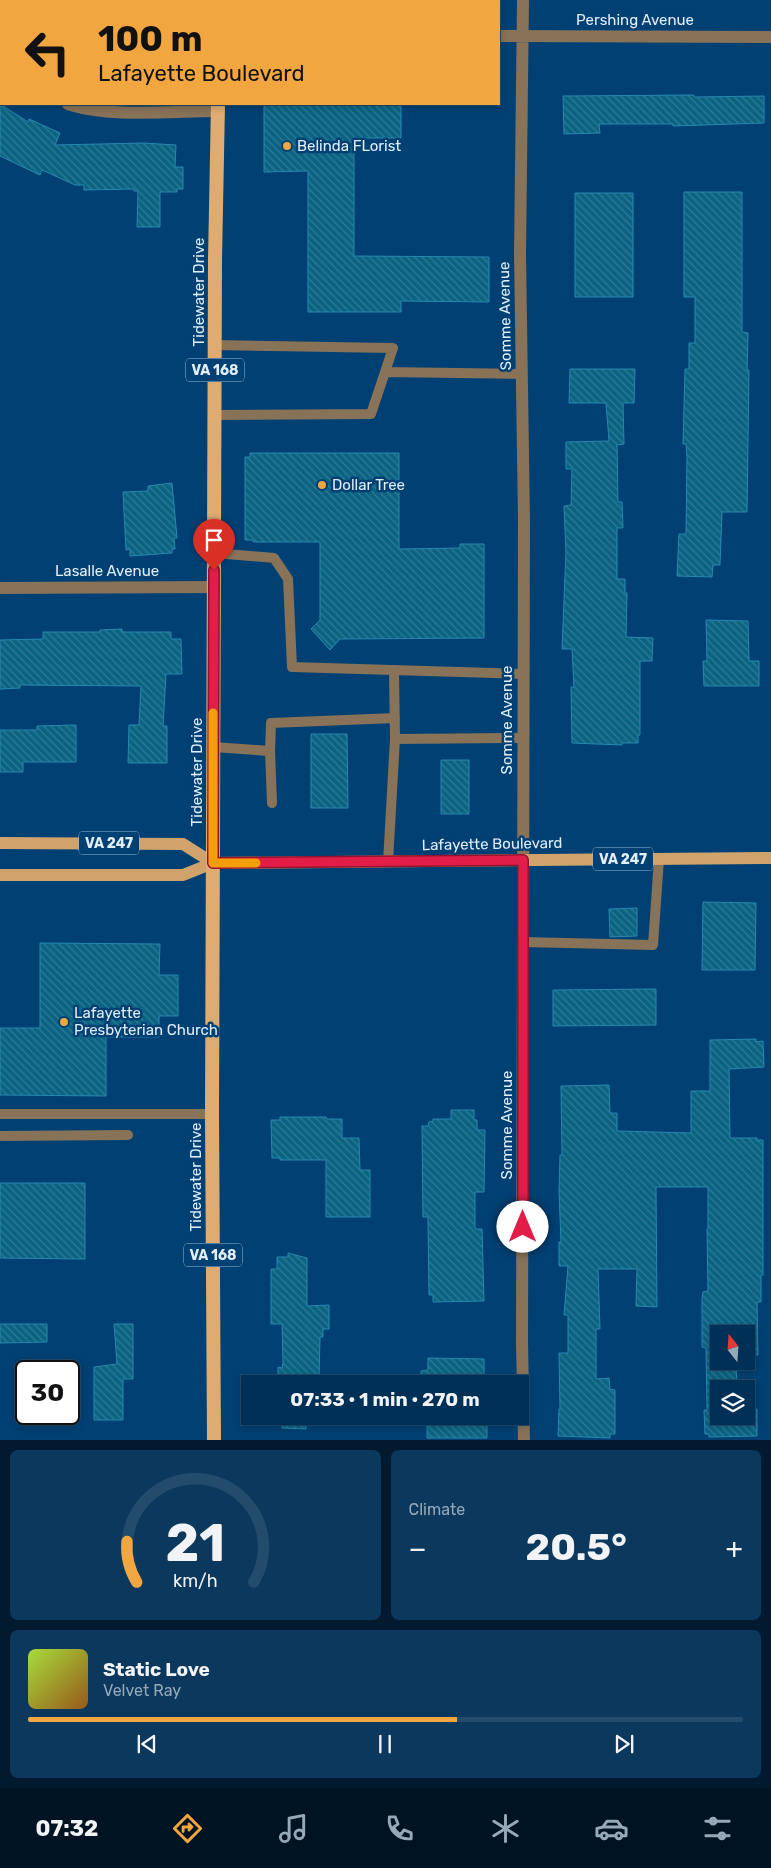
<!DOCTYPE html>
<meta charset="utf-8">
<style>
:root{--surface:#013056;--page:#0b385c;--text:#f1f3f6;--muted:#96a9b9;--line:#234b6c;--accent:#f1a63f}
body{margin:0;font-family:Rubik,sans-serif;background:var(--page);color:var(--text);height:100vh;display:flex;flex-direction:column;font-size:19px;white-space:nowrap}
*{box-sizing:border-box;margin:0}
p{font-size:16px;color:var(--muted)}
.icon{flex:none;width:28px;height:28px;fill:none;stroke:currentColor;stroke-width:2;stroke-linecap:round;stroke-linejoin:round}
.map{position:relative;height:1440px;overflow:hidden}
.side{display:flex;flex-direction:column;gap:10px;padding:10px;background:#011a2f;flex:1}
.side>*{flex:none}
.banner{position:absolute;left:0px;top:0px;width:500px;height:105px;box-shadow:0 2px 8px #0003,0 0 0 1px var(--line);background:#f1a63f;color:#111;overflow:hidden}
.needle{width:32px;rotate:343deg}
.fabs{position:absolute;left:710px;top:1325px;display:grid;gap:10px}
.fabs a{display:grid;place-items:center;width:45px;height:45px;border-radius:0px;background:var(--surface);box-shadow:0 2px 8px #0003,0 0 0 1px var(--line);font-size:25px}
.speed{position:absolute;left:15px;top:1360px;display:flex;gap:10px;font-size:25px;font-weight:700;text-align:center}
.speed>*{display:grid;place-content:center;width:65px;height:65px;border-radius:50%;background:var(--surface);box-shadow:0 2px 8px #0003,0 0 0 1px var(--line);line-height:1}
.speed .limit{border:2px solid #111;border-radius:8px;background:#fff;color:#111}
.pin{position:absolute;display:grid;place-items:center;width:42px;height:42px;color:#fff;margin:-51px -21px;border-radius:50% 50% 50% 0;rotate:-45deg;box-shadow:0 0 5px #0007}
.pin .icon{rotate:45deg}
.me{position:absolute;width:55px;margin:-28px;rotate:0deg;stroke-linejoin:round;filter:drop-shadow(0 0 4px #0008)}
.turn{display:flex;align-items:center;gap:18px;height:105px;padding:0 15px;font-size:22px}
.turn .icon{width:65px;height:65px;stroke-width:2.5}
.turn b{display:block;font-size:35px;line-height:42px}
.big{font-size:38px;font-weight:700;line-height:1.1}
.side .card{flex:1;display:flex;flex-direction:column;justify-content:center;gap:8px;min-width:0;padding:0 18px;border-radius:8px;background:var(--page)}
.side .dial{align-items:center;gap:0}
.dial svg{height:130px;overflow:visible;fill:none;stroke:var(--line);stroke-width:7;stroke-linecap:round;text-anchor:middle}
.dial text{fill:var(--text);stroke:none}
.song{display:flex;align-items:center;gap:15px}
.cover{width:60px;height:60px;border-radius:8px;background:linear-gradient(135deg,hsl(80 70% 55%),hsl(30 70% 35%))}
.played{height:5px;border-radius:2px;background:linear-gradient(90deg,var(--accent) 60%,var(--line) 60%)}
.keys{display:flex;justify-content:space-around;direction:ltr}
.heat{display:flex;justify-content:space-between;align-items:center;font-size:28px;direction:ltr}
.side .tiles{flex:1;display:grid;gap:10px;grid-template-columns:1fr 1fr}
.card:last-child{grid-column:span 2}
.trip{position:absolute;left:241px;top:1375px;width:288px;height:50px;border-radius:0px;background:var(--surface);box-shadow:0 2px 8px #0003,0 0 0 1px var(--line);font-weight:700;line-height:50px;text-align:center}
.dock{display:flex;height:80px;justify-content:space-around;align-items:center;background:#001322;color:var(--muted)}
.dock .icon{width:35px;height:35px}
.dock .active{color:var(--accent)}
.dock b{font-size:22px;color:var(--text)}
.map>svg:first-child{display:block}
.building{fill:url(#building-back-hatch);stroke:#2888b0}
.lines{fill:none;stroke-linecap:round;stroke-linejoin:round}
.service{stroke:#887258;stroke-width:10}
.minor{stroke:#887258;stroke-width:12}
.primary{stroke:#d0a26c;stroke-width:12}
.trunk{stroke:#deac70;stroke-width:14}
.route-casing{stroke:#92132f;stroke-width:12}
.route{stroke:#e11d48;stroke-width:9}
.slow{stroke:#f59e0b;stroke-width:9}
.poi-dot{fill:#f1a63f;stroke:#014073;stroke-width:2}
.labels{text-anchor:middle;stroke-width:5;stroke-linejoin:round;paint-order:stroke}
.shield{fill:#014073;stroke:#9eb9d1;stroke-width:1}
.shield-label{font-size:14px;font-weight:bold;fill:#e1edf9}
.street-label{font-size:15px;fill:#e1edf9;stroke:#014073}
.poi-label{font-size:15px;fill:#e1edf9;stroke:#014073;text-anchor:start}
</style>
<div class="map">
<svg width="771" height="1441" viewBox="0 0 771 1441">
<defs>
<pattern id="building-back-hatch" width="6" height="6" patternUnits="userSpaceOnUse" patternTransform="scale(1.25)"><rect width="6" height="6" fill="#0b6383"/><path d="M-1 5l2 2M0 0l6 6M5-1l2 2" fill="none" stroke="#2e7a95"/></pattern>
</defs>
<rect width="100%" height="100%" fill="#014073"/>
<!-- building -->
<path class="building" d="M694,95V97L764,96V123L673,126V124H599L600,133L564,134L563,96Z
M0,104L28,122L29,119L60,133L55,145L143,143L176,145L175,167H183V189H177V192H160V227H137L138,191H134V189L84,190V185H75L42,170L40,175L0,156Z
M264,104H401V138H354V256L489,257V302L401,301V312H308V171L264,172Z
M684,192H742V332L748,333L747,370H749L747,512H722L720,565H713L712,577L677,576L679,534H686L687,457L686,444H683L685,369H689V343H695V297H684Z
M575,193H633V297H575Z
M570,369H635L634,403H623L624,444L617,445L618,502H622L623,528H617V579H625V593H627L626,637L653,638L652,661H640V735H638V743H622V745L572,743L571,687H574L572,649H562L566,552L564,506L571,505L572,469H566V442L609,441L606,403H569Z
M250,453H399V549L460,548V544H484V638L340,639L330,650L311,629L320,620V542H253V540H245V457H250Z
M172,483L177,538H174L175,549H172V553L130,556V549L126,550L123,492L148,491V486Z
M706,620L748,621L749,661H759V686H704L703,661H707Z
M122,629V632H171V639H181L182,674H166L163,726H167V763H128L129,725H139L141,686L20,685V688L0,689V640L43,639V632H100V630Z
M76,725V762H23V772H0V730H37V726Z
M311,734H347L348,808H311Z
M441,760H469V814H441Z
M703,902L756,903L755,970H702Z
M637,908V936L610,937L609,909Z
M40,943L160,944L159,975H178V1016H159V1037H106V1096L0,1095V1028H40Z
M656,989V1025L553,1026V990Z
M756,1039V1042L763,1041L764,1067L729,1069L730,1138H757V1140H763V1275H761V1302H757L758,1355H747L746,1357V1334H719V1361H736L737,1389H719V1416H746V1409H757V1436L709,1437V1434H705L704,1410H707L706,1348L702,1347V1299L703,1292L708,1291L707,1229H708V1187H656L657,1307L636,1306L637,1269H598L600,1329H596V1379L609,1378L610,1389L615,1390V1434H610V1438L558,1436L559,1409H560L559,1353H568V1315H564L568,1266H559V1242H561L559,1191L560,1155H562L561,1086L609,1085L610,1113H617V1131L691,1133V1091H710V1040Z
M451,1110H474V1120H477V1130H485L484,1192H475V1229H482L484,1301L433,1302V1295H429L428,1217H423L422,1126H428L429,1122L433,1121V1119H451Z
M280,1117H326L327,1119H342V1138H359L360,1170H370V1217H326V1160H280V1158H272L271,1120H280Z
M0,1183H85V1259L0,1258Z
M288,1253L307,1258V1306L329,1305V1329H323V1337H320L319,1379H307V1384H278V1367L282,1368L283,1363L282,1324H271V1269H277V1257H288Z
M0,1324H47V1342L0,1343Z
M114,1324H133V1379H123V1420H94V1367L117,1364Z
M428,1358L484,1359V1384H421V1371L428,1370Z
M278,1416H306V1429L282,1428V1425H278Z
M421,1416H487V1438H427V1422L421,1423Z"/>
<g class="lines">
<!-- service -->
<path class="service" d="M385,372L522,374
M214,415L371,414L393,348L215,345
M214,553L274,558L288,579L292,667L524,674
M394,670L395,739L523,738
M213,747L270,751L271,723L395,718
M270,751L272,803
M388,862L395,739
M523,942L653,945L659,859
M0,1114H212
M0,1136L128,1135"/>
<!-- minor -->
<path class="minor" d="M523,0L520,254L524,521L522,1342L524,1441
M499,36L771,37
M0,71L1,72
M68,104C109,118 173,111 218,111
M0,588L214,587"/>
<!-- primary -->
<path class="primary" d="M0,843L183,844L213,863
M0,875H183L213,863L771,858"/>
<!-- trunk -->
<path class="trunk" d="M219,1V0
M214,1441L212,1114L215,260L218,104"/>
</g>
<g class="lines">
<!-- route casing -->
<g class="route-casing">
<path id="route" d="M214,570L213,863L523,860V1227"/>
</g>
<!-- route -->
<use href="#route" class="route"/>
<!-- slow -->
<path class="slow" d="M213,713V863H256"/>
</g>
<!-- markers -->
<g class="poi-dot">
<circle cx="287" cy="146" r="5"/>
<circle cx="322" cy="485" r="5"/>
<circle cx="64" cy="1022" r="5"/>
</g>
<g class="labels">
<!-- shield labels -->
<g class="shield">
<rect x="186" y="358.5" width="58" height="23" rx="4"/>
<rect x="79" y="831.5" width="60" height="23" rx="4"/>
<rect x="593" y="847.5" width="60" height="23" rx="4"/>
<rect x="184" y="1243.5" width="58" height="23" rx="4"/>
</g>
<g class="shield-label">
<text x="215" y="375">VA 168</text>
<text x="109" y="848">VA 247</text>
<text x="623" y="864">VA 247</text>
<text x="213" y="1260">VA 168</text>
</g>
<!-- street labels -->
<g class="street-label">
<text x="635" y="25">Pershing Avenue</text>
<text transform="translate(199 292) rotate(-90)" y="5">Tidewater Drive</text>
<text transform="translate(505 316) rotate(-91)" y="5">Somme Avenue</text>
<text x="107" y="576">Lasalle Avenue</text>
<text transform="translate(507 720) rotate(-90)" y="5">Somme Avenue</text>
<text transform="translate(197 772) rotate(-90)" y="5">Tidewater Drive</text>
<text transform="translate(492 844) rotate(-1)" y="5">Lafayette Boulevard</text>
<text transform="translate(507 1125) rotate(-90)" y="5">Somme Avenue</text>
<text transform="translate(196 1177) rotate(-90)" y="5">Tidewater Drive</text>
</g>
<!-- poi labels -->
<g class="poi-label">
<text x="297" y="151">Belinda FLorist</text>
<text x="332" y="490">Dollar Tree</text>
<text x="74" y="1018">Lafayette<tspan x="74" dy="17">Presbyterian Church</tspan></text>
</g>
</g>
</svg>
<div class="fabs">
<a><svg class="needle" viewBox="-14 -14 28 28"><path d="M0-13l5 13h-10z" fill="#e53935"/><path d="M0 13l5-13h-10z" fill="#96a9b9"/></svg></a>
<a><svg class="icon" aria-label="layers" viewBox="0 0 24 24"><path d="M12 4l9 5-9 5-9-5zM3 14l9 5 9-5"/></svg></a>
</div>
<div class="speed"><div class="limit">30</div></div>
<div class="pin" style="left:214px;top:570px;background:#d93025"><svg class="icon" aria-label="arrive" viewBox="0 0 24 24"><path d="M6 21V4h12l-3 4 3 4H6"/></svg></div>
<svg class="me" style="left:523px;top:1227px" viewBox="-20 -20 40 40"><circle r="19" fill="#fff"/><path d="M0-13L10 11 0 6-10 11z" fill="#e11d48"/></svg>
<div class="trip">07:33 · 1 min · 270 m</div>
<div class="banner">
<div class="turn"><svg class="icon" aria-label="left" viewBox="0 0 24 24"><path d="M17 20v-9H6M10 6l-5 5 5 5"/></svg><div><b>100 m</b>Lafayette Boulevard</div></div>
</div>
</div>
<section class="side">
<div class="tiles">
<div class="card dial"><svg viewBox="0 0 100 80">
<path d="M14 69A42 42 0 1 1 86 69"/>
<path d="M14 69A42 42 0 0 1 8 44" stroke="#f1a63f"/>
<text x="50" y="56" font-size="32" font-weight="700">21</text>
<text x="50" y="72" font-size="11">km/h</text>
</svg></div>
<div class="card"><p>Climate</p>
<div class="heat"><a>−</a><b class="big">20.5°</b><a>+</a></div>
</div>
<div class="card">
<div class="song"><i class="cover"></i><div><b>Static Love</b><p>Velvet Ray</p></div></div>
<div class="played"></div>
<div class="keys"><svg class="icon" aria-label="previous" viewBox="0 0 24 24"><path d="M18 5L8 12l10 7zM5 5v14"/></svg><svg class="icon" aria-label="pause" viewBox="0 0 24 24"><path d="M8 5v14M16 5v14"/></svg><svg class="icon" aria-label="next" viewBox="0 0 24 24"><path d="M6 5l10 7-10 7zM19 5v14"/></svg></div>
</div>
</div>
</section>
<nav class="dock">
<b>07:32</b>
<svg class="icon active" aria-label="directions" viewBox="0 0 24 24"><path d="M12 3l9 9-9 9-9-9zM9 14v-3h6M13 9l2 2-2 2"/></svg>
<svg class="icon" aria-label="music" viewBox="0 0 24 24"><path d="M9 18V5l10-2v13"/><circle cx="6" cy="18" r="3"/><circle cx="16" cy="16" r="3"/></svg>
<svg class="icon" aria-label="phone" viewBox="0 0 24 24"><path d="M5 4h4l2 5-3 2q2 4 5 5l2-3 5 2v4C11 20 4 13 5 4z"/></svg>
<svg class="icon" aria-label="climate" viewBox="0 0 24 24"><path d="M12 3v18M4 7l16 10M4 17L20 7"/></svg>
<svg class="icon" aria-label="car" viewBox="0 0 24 24"><path d="M5 17H2v-5l4-1 3-4h7l3 4 3 1v5h-3M9 17h6M6 11h13"/><circle cx="7" cy="17" r="2"/><circle cx="17" cy="17" r="2"/></svg>
<svg class="icon" aria-label="filters" viewBox="0 0 24 24"><path d="M4 7h16M4 17h16"/><circle cx="9" cy="7" r="2"/><circle cx="15" cy="17" r="2"/></svg>
</nav>
